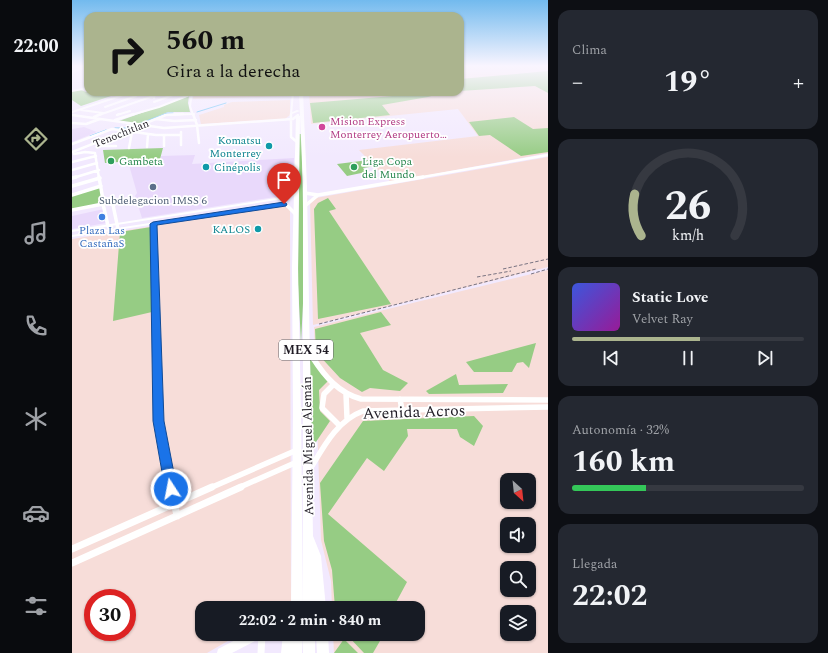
<!DOCTYPE html>
<html lang="es">
<meta charset="utf-8">
<style>
:root{--surface:#171b24;--page:#242831;--text:#f1f3f6;--muted:#9ea1a6;--line:#363941;--accent:#abb48e}
body{margin:0;font-family:Spectral,serif;background:var(--page);color:var(--text);height:100vh;display:flex;flex-direction:column;font-size:15px;white-space:nowrap}
*{box-sizing:border-box;margin:0}
p{font-size:13px;color:var(--muted)}
.icon{flex:none;width:22px;height:22px;fill:none;stroke:currentColor;stroke-width:2;stroke-linecap:round;stroke-linejoin:round}
.map{position:relative;flex:1;overflow:hidden}
.sheet{display:flex;flex-direction:column;gap:10px;padding:10px;background:#0d0f14;width:280px}
.sheet>*{flex:none}
.top-card{position:absolute;left:12px;top:12px;width:380px;height:84px;border-radius:12px;box-shadow:0 1px 3px #0004;background:#abb48e;color:#111;overflow:hidden}
.needle{width:26px;rotate:153deg}
.controls{position:absolute;left:428px;top:473px;display:grid;gap:8px}
.controls a{display:grid;place-items:center;width:36px;height:36px;border-radius:8px;background:var(--surface);box-shadow:0 1px 3px #0004;font-size:20px}
.speed{position:absolute;left:12px;top:589px;display:flex;gap:8px;font-size:20px;font-weight:700;text-align:center}
.speed>*{display:grid;place-content:center;width:52px;height:52px;border-radius:50%;background:var(--surface);box-shadow:0 1px 3px #0004;line-height:1}
.speed .limit{border:6px solid #d22;background:#fff;color:#111}
.pin{position:absolute;display:grid;place-items:center;width:34px;height:34px;color:#fff;margin:-41px -17px;border-radius:50% 50% 50% 0;rotate:-45deg;box-shadow:0 0 4px #0007}
.pin .icon{rotate:45deg}
.me{position:absolute;width:44px;margin:-22px;rotate:349deg;stroke-linejoin:round;filter:drop-shadow(0 0 3px #0008)}
.turn{display:flex;align-items:center;gap:14px;height:84px;padding:0 16px;font-size:18px}
.turn .icon{width:52px;height:52px;stroke-width:2.5}
.turn b{display:block;font-size:28px;line-height:34px}
.big{font-size:30px;font-weight:700;line-height:1.1}
.sheet .card{flex:1;display:flex;flex-direction:column;justify-content:center;gap:6px;min-width:0;padding:0 14px;border-radius:12px;background:var(--page)}
.sheet .dial{align-items:center;gap:0}
.dial svg{height:104px;overflow:visible;fill:none;stroke:var(--line);stroke-width:7;stroke-linecap:round;text-anchor:middle}
.dial text{fill:var(--text);stroke:none}
.song{display:flex;align-items:center;gap:12px}
.cover{width:48px;height:48px;border-radius:6px;background:linear-gradient(135deg,hsl(230 70% 55%),hsl(300 70% 35%))}
.played{height:4px;border-radius:2px;background:linear-gradient(90deg,var(--accent) 55%,var(--line) 55%)}
.keys{display:flex;justify-content:space-around;direction:ltr}
.heat{display:flex;justify-content:space-between;align-items:center;font-size:22px;direction:ltr}
.charge{height:6px;border-radius:3px;background:linear-gradient(90deg,#34c759 32%,var(--line) 0)}
.trip{position:absolute;left:123px;top:601px;width:230px;height:40px;border-radius:12px;background:var(--surface);box-shadow:0 1px 3px #0004;font-weight:700;line-height:40px;text-align:center}
main{display:flex;flex:1;min-height:0}
.menu{display:flex;flex-direction:column;width:72px;justify-content:space-around;align-items:center;background:#090b0e;color:var(--muted)}
.menu .icon{width:28px;height:28px}
.menu .active{color:var(--accent)}
.menu b{font-size:18px;color:var(--text)}
.map>svg:first-child{display:block}
.built{fill:#e9d9fb}
.industrial{fill:#f7ddd9;fill-rule:evenodd}
.green{fill:#96cc84}
.lines{fill:none;stroke-linecap:round;stroke-linejoin:round}
.stream{stroke:#62c2f7;stroke-width:1}
.minor-far5{stroke:#fff;stroke-width:2}
.minor-far4{stroke:#fff;stroke-width:2.5}
.minor-far3{stroke:#fff;stroke-width:3.5}
.minor-far2{stroke:#fff;stroke-width:4.5}
.minor-far1{stroke:#fff;stroke-width:5.5}
.minor{stroke:#fff;stroke-width:7}
.major{fill:#fff;fill-rule:evenodd}
.highway{fill:#fff;fill-rule:evenodd}
.rail{stroke:#797381;stroke-width:1;stroke-dasharray:3.5 2;stroke-linecap:butt}
.route{fill:#1a73e8;stroke:#114b97}
.hotel-dot{fill:#d1479c;stroke:#fff;stroke-width:1.5}
.culture-dot{fill:#0f9aa8;stroke:#fff;stroke-width:1.5}
.leisure-dot{fill:#2e9e5b;stroke:#fff;stroke-width:1.5}
.service-dot{fill:#5c6f8a;stroke:#fff;stroke-width:1.5}
.shop-dot{fill:#3f7fe0;stroke:#fff;stroke-width:1.5}
.labels{text-anchor:middle;stroke-width:3.5;stroke-linejoin:round;paint-order:stroke}
.far-hotel-label{font-size:11px;fill:#b23c85;stroke:#fff;text-anchor:start}
.far-street-label{font-size:11px;fill:#201c25;stroke:#fff}
.far-culture-label{font-size:11px;fill:#0d838f;stroke:#fff;text-anchor:end}
.far-leisure-label{font-size:11px;fill:#27864d;stroke:#fff;text-anchor:start}
.far-service-label{font-size:11px;fill:#4e5e75;stroke:#fff}
.far-shop-label{font-size:11px;fill:#366cbe;stroke:#fff}
.shield{fill:#fff;stroke:#636066;stroke-width:1}
.shield-label{font-size:12px;font-weight:bold;fill:#201c25}
.street-label{font-size:13px;fill:#201c25;stroke:#fff}
.near-street-label{font-size:16px;fill:#201c25;stroke:#fff}
</style>
<main>
<nav class="menu">
<b>22:00</b>
<svg class="icon active" aria-label="directions" viewBox="0 0 24 24"><path d="M12 3l9 9-9 9-9-9zM9 14v-3h6M13 9l2 2-2 2"/></svg>
<svg class="icon" aria-label="music" viewBox="0 0 24 24"><path d="M9 18V5l10-2v13"/><circle cx="6" cy="18" r="3"/><circle cx="16" cy="16" r="3"/></svg>
<svg class="icon" aria-label="phone" viewBox="0 0 24 24"><path d="M5 4h4l2 5-3 2q2 4 5 5l2-3 5 2v4C11 20 4 13 5 4z"/></svg>
<svg class="icon" aria-label="climate" viewBox="0 0 24 24"><path d="M12 3v18M4 7l16 10M4 17L20 7"/></svg>
<svg class="icon" aria-label="car" viewBox="0 0 24 24"><path d="M5 17H2v-5l4-1 3-4h7l3 4 3 1v5h-3M9 17h6M6 11h13"/><circle cx="7" cy="17" r="2"/><circle cx="17" cy="17" r="2"/></svg>
<svg class="icon" aria-label="filters" viewBox="0 0 24 24"><path d="M4 7h16M4 17h16"/><circle cx="9" cy="7" r="2"/><circle cx="15" cy="17" r="2"/></svg>
</nav>
<div class="map">
<svg width="476" height="653" viewBox="0 0 476 653">
<rect width="100%" height="100%" fill="#f2e9fe"/>
<!-- built -->
<path class="built" d="M12,127L25,132L0,142V129Z
M123,155L120,164L222,158L220,193L216,195L70,218L63,196L65,193L57,165L64,161L88,160L89,156Z
M32,209L34,223L0,229V216Z"/>
<!-- industrial -->
<path class="industrial" d="M388,66H476V153L319,182L311,175L287,150L406,136L386,109L239,124L237,92H388Z
M122,92H220L219,96L121,99Z
M218,100V115L213,119L129,124L127,115L152,107V105L160,102Z
M476,157V267L241,325L238,199Z
M205,206L214,207L218,210L219,602L210,608H130V634H168L135,653H0V239ZM21,598H55V632H21Z
M476,270V653H262L261,634H346V608H260L259,581L249,540L242,327ZM435,480H457V502H435ZM435,524H457V546H435ZM435,568H457V590H435ZM435,612H457V634H435Z"/>
<!-- green -->
<path class="green" d="M476,71V93L463,86L388,91V79Z
M9,90L14,92H51L9,106L0,100V91Z
M355,92H371H366V94L356,97L310,105L318,115L241,123L238,103L356,93Z
M117,96L116,103L118,112H96L68,124L47,121Z
M442,117L461,129L476,128V152L449,156L418,135L407,136L397,122Z
M227,134H230L232,284L229,343L226,284Z
M91,148L88,159L33,163L31,150Z
M297,160L304,166L291,168L294,172L275,176L265,164Z
M28,187L30,203L0,209V196Z
M256,198L264,209L257,211L319,304L246,319L242,209L246,203Z
M79,227L80,312L41,321L48,232Z
M309,312L319,325L288,333L311,370L336,383L328,391L298,388L290,392L268,378L244,352L243,329Z
M464,343L457,368L451,362L445,363L440,372H402L394,362Z
M238,358L256,381L247,390L248,411L258,421L240,448Z
M384,374L387,385L436,384L431,393L357,394L354,391Z
M402,416L411,426L402,446L388,437L385,429H335L336,436L312,471L295,458L256,514L335,582L321,608H263L260,570L252,541L248,483L291,421Z
M274,634H312L301,653H292Z
M272,639L286,653H262Z"/>
<g class="lines">
<!-- stream -->
<path class="stream" d="M125,112L154,103
M69,123L95,113H101
M43,128H55L62,126
M18,136L34,130"/>
<!-- minor-far5 -->
<path class="minor-far5" d="M0,72L16,66
M0,91L16,88
M77,92L82,96V98
M120,92L118,106L121,115
M82,102L109,92
M33,107L64,96L61,92
M9,110L31,113
M0,112L60,92
M0,115H3
M27,115L93,92
M45,115L58,111
M59,115L87,107L120,94
M93,115L122,114
M219,115L221,92"/>
<!-- minor-far4 -->
<path class="minor-far4" d="M121,114L125,125L127,143
M219,114V137L225,142
M0,115L92,128L221,119L226,115
M45,115L47,114
M22,117L29,114
M84,119L102,121L124,120
M43,120L62,114
M0,123L14,124L28,119
M109,132V145
M92,136V146
M0,144L40,129L84,135H109
M29,146H44
M75,147L76,134
M57,148L60,132
M0,152L94,115L111,114
M2,154L13,152L23,153L27,178
M0,162L24,156
M0,170L25,163
M1,178L27,170
M345,178L476,155"/>
<!-- minor-far3 -->
<path class="minor-far3" d="M27,177L31,200L41,205L46,229
M0,178L4,177
M0,186L28,178
M233,193L246,195L351,177
M0,195L29,186
M233,206L246,195
M0,210L31,204L36,226
M81,224L82,257"/>
<!-- minor-far2 -->
<path class="minor-far2" d="M82,256L84,359
M235,349L241,359"/>
<!-- minor-far1 -->
<path class="minor-far1" d="M84,358L86,421L99,488
M241,358C253,377 267,393 289,399L476,400
M262,384L252,394L250,408L268,426
M274,394L275,418
M328,399L330,410
M237,471C251,448 264,421 291,411L476,407
M138,488L225,450
M166,488L225,462"/>
<!-- minor -->
<path class="minor" d="M99,487L105,516
M0,549L140,487
M0,563L169,487
M189,653L190,634"/>
<!-- major -->
<path class="major" d="M223,191L226,192L218,198L0,232V230L217,196Z
M206,203L216,204L226,214L224,215H222L213,206L206,205L0,237V235Z
M175,634H190L189,638L160,653H145L146,649Z"/>
<!-- highway -->
<path class="highway" d="M227,92H231L235,187L241,536L249,556L254,608H231V187Z
M225,110L228,111L220,114L218,113Z
M226,115L228,116L226,268L229,414L231,608H219L221,414L220,268L224,116Z
M211,634H231L230,653H209Z
M231,634H243V653H231Z
M244,634H256L257,653H245Z"/>
<!-- rail -->
<path class="rail" d="M431,269L476,259
M459,274L476,269
M405,277L439,271
M247,324L464,269"/>
</g>
<!-- sky -->
<linearGradient id="sky" x2="0" y2="1"><stop stop-color="#72baee"/><stop offset="0.42" stop-color="#f9f5ff"/><stop offset="1" stop-color="#f9f5ff" stop-opacity="0"/></linearGradient>
<rect width="476" height="157" fill="url(#sky)"/>
<!-- route -->
<path class="route" d="M212,202L215,204L214,206L85,225L92,421L105,489L103,493L99,495L95,493L93,489L81,421L78,224L81,222Z"/>
<!-- markers -->
<circle class="hotel-dot" cx="250" cy="127" r="4"/>
<g class="culture-dot">
<circle cx="197" cy="146" r="4"/>
<circle cx="134" cy="167" r="4"/>
<circle cx="186" cy="229" r="4"/>
</g>
<g class="leisure-dot">
<circle cx="39" cy="161" r="4"/>
<circle cx="282" cy="167" r="4"/>
</g>
<circle class="service-dot" cx="81" cy="187" r="4"/>
<circle class="shop-dot" cx="30" cy="217" r="4"/>
<g class="labels">
<!-- far-hotel labels -->
<g class="far-hotel-label">
<text x="258" y="125">Mision Express<tspan x="258" dy="13">Monterrey Aeropuerto…</tspan></text>
</g>
<!-- far-street labels -->
<g class="far-street-label">
<text transform="translate(49 133) rotate(-22)" y="4">Tenochitlan</text>
</g>
<!-- far-culture labels -->
<g class="far-culture-label">
<text x="189" y="144">Komatsu<tspan x="189" dy="13">Monterrey</tspan></text>
<text x="142" y="171" text-anchor="start">Cinépolis</text>
<text x="178" y="233">KALOS</text>
</g>
<!-- far-leisure labels -->
<g class="far-leisure-label">
<text x="47" y="165">Gambeta</text>
<text x="290" y="165">Liga Copa<tspan x="290" dy="13">del Mundo</tspan></text>
</g>
<!-- far-service labels -->
<g class="far-service-label">
<text x="81" y="204">Subdelegacion IMSS 6</text>
</g>
<!-- far-shop labels -->
<g class="far-shop-label">
<text x="30" y="234">Plaza Las<tspan x="30" dy="13">CastañaS</tspan></text>
</g>
<!-- shield labels -->
<rect class="shield" x="207" y="340" width="54" height="20" rx="3"/>
<g class="shield-label">
<text x="234" y="354">MEX 54</text>
</g>
<!-- street labels -->
<g class="street-label">
<text transform="translate(235 446) rotate(-91)" y="5">Avenida Miguel Alemán</text>
</g>
<!-- near-street labels -->
<g class="near-street-label">
<text transform="translate(342 411) rotate(-2)" y="6">Avenida Acros</text>
</g>
</g>
</svg>
<div class="controls">
<a><svg class="needle" viewBox="-14 -14 28 28"><path d="M0-13l5 13h-10z" fill="#e53935"/><path d="M0 13l5-13h-10z" fill="#9ea1a6"/></svg></a>
<a><svg class="icon" aria-label="sound" viewBox="0 0 24 24"><path d="M4 9h4l5-4v14l-5-4H4zM17 9q2 3 0 6"/></svg></a>
<a><svg class="icon" aria-label="search" viewBox="0 0 24 24"><circle cx="10" cy="10" r="6"/><path d="M15 15l6 6"/></svg></a>
<a><svg class="icon" aria-label="layers" viewBox="0 0 24 24"><path d="M12 4l9 5-9 5-9-5zM3 14l9 5 9-5"/></svg></a>
</div>
<div class="speed"><div class="limit">30</div></div>
<div class="pin" style="left:212px;top:204px;background:#d93025"><svg class="icon" aria-label="arrive" viewBox="0 0 24 24"><path d="M6 21V4h12l-3 4 3 4H6"/></svg></div>
<svg class="me" style="left:99px;top:489px" viewBox="-20 -20 40 40"><circle r="17" fill="#1a73e8" stroke="#fff" stroke-width="3"/><path d="M0-11L8 9 0 5-8 9z" fill="#fff"/></svg>
<div class="trip">22:02 · 2 min · 840 m</div>
<div class="top-card">
<div class="turn"><svg class="icon" aria-label="right" viewBox="0 0 24 24"><path d="M7 20v-9h11M14 6l5 5-5 5"/></svg><div><b>560 m</b>Gira a la derecha</div></div>
</div>
</div>
<section class="sheet">
<div class="card"><p>Clima</p>
<div class="heat"><a>−</a><b class="big">19°</b><a>+</a></div>
</div>
<div class="card dial"><svg viewBox="0 0 100 80">
<path d="M14 69A42 42 0 1 1 86 69"/>
<path d="M14 69A42 42 0 0 1 9 37" stroke="#abb48e"/>
<text x="50" y="56" font-size="32" font-weight="700">26</text>
<text x="50" y="72" font-size="11">km/h</text>
</svg></div>
<div class="card">
<div class="song"><i class="cover"></i><div><b>Static Love</b><p>Velvet Ray</p></div></div>
<div class="played"></div>
<div class="keys"><svg class="icon" aria-label="previous" viewBox="0 0 24 24"><path d="M18 5L8 12l10 7zM5 5v14"/></svg><svg class="icon" aria-label="pause" viewBox="0 0 24 24"><path d="M8 5v14M16 5v14"/></svg><svg class="icon" aria-label="next" viewBox="0 0 24 24"><path d="M6 5l10 7-10 7zM19 5v14"/></svg></div>
</div>
<div class="card"><p>Autonomía · 32%</p><b class="big">160 km</b><div class="charge"></div></div>
<div class="card"><p>Llegada</p><b class="big">22:02</b></div>
</section>
</main>
